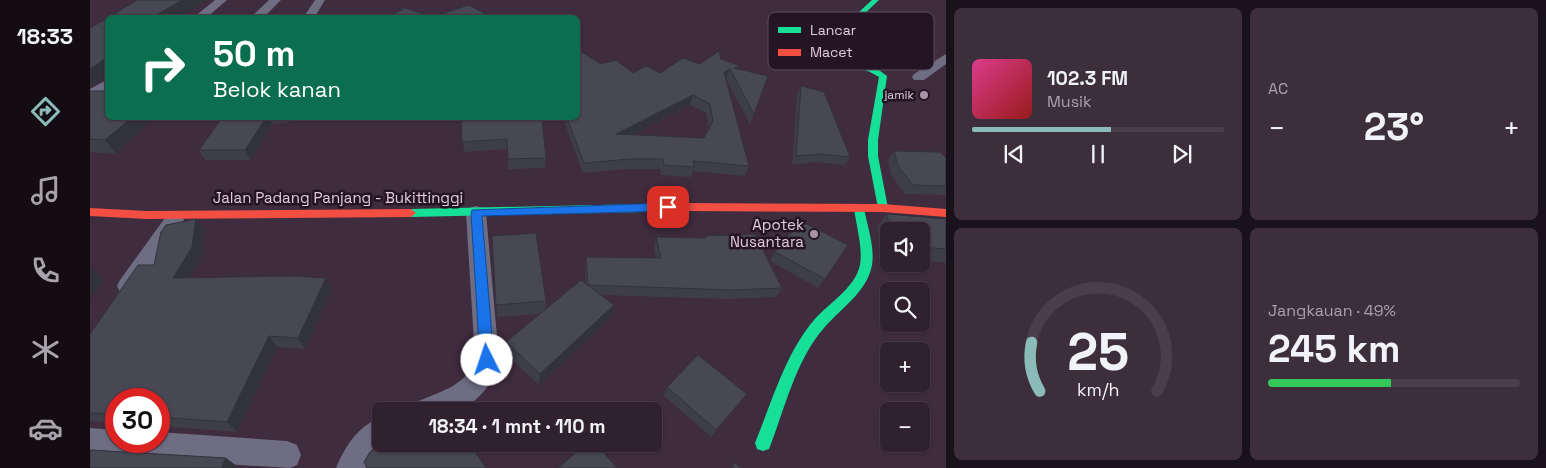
<!DOCTYPE html>
<html lang="id">
<meta charset="utf-8">
<style>
:root{--surface:#30212f;--page:#3c2e3b;--text:#f1f3f6;--muted:#a8a3aa;--line:#4b3e4b;--accent:#8bbbb9}
body{margin:0;font-family:"Space Grotesk",sans-serif;background:var(--page);color:var(--text);height:100vh;display:flex;flex-direction:column;font-size:19px;white-space:nowrap}
*{box-sizing:border-box;margin:0}
p{font-size:16px;color:var(--muted)}
.icon{flex:none;width:28px;height:28px;fill:none;stroke:currentColor;stroke-width:2;stroke-linecap:round;stroke-linejoin:round}
.map{position:relative;flex:1;overflow:hidden}
.drawer{display:flex;flex-direction:column;gap:8px;padding:8px;background:#1a121a;width:600px}
.drawer>*{flex:none}
.guide{position:absolute;left:15px;top:15px;width:475px;height:105px;border-radius:8px;box-shadow:0 1px 4px #0004,0 0 0 1px var(--line);background:#0b6e4f;color:#fff;overflow:hidden}
.buttons{position:absolute;left:790px;top:222px;display:grid;gap:10px}
.buttons a{display:grid;place-items:center;width:50px;height:50px;border-radius:8px;background:var(--surface);box-shadow:0 1px 4px #0004,0 0 0 1px var(--line);font-size:25px}
.speed{position:absolute;left:15px;top:388px;display:flex;gap:10px;font-size:25px;font-weight:700;text-align:center}
.speed>*{display:grid;place-content:center;width:65px;height:65px;border-radius:50%;background:var(--surface);box-shadow:0 1px 4px #0004,0 0 0 1px var(--line);line-height:1}
.speed .limit{border:8px solid #d22;background:#fff;color:#111}
.pin{position:absolute;display:grid;place-items:center;width:42px;height:42px;color:#fff;margin:-21px;border-radius:10px;box-shadow:0 2px 8px #0006}
.me{position:absolute;width:55px;margin:-28px;rotate:356deg;stroke-linejoin:round;filter:drop-shadow(0 0 4px #0008)}
.turn{display:flex;align-items:center;gap:18px;height:105px;padding:0 25px;font-size:22px}
.turn .icon{width:65px;height:65px;stroke-width:2.5}
.turn b{display:block;font-size:35px;line-height:42px}
.big{font-size:38px;font-weight:700;line-height:1.1}
.drawer .widget{flex:1;display:flex;flex-direction:column;justify-content:center;gap:8px;min-width:0;padding:0 18px;border-radius:8px;background:var(--page)}
.drawer .dial{align-items:center;gap:0}
.dial svg{height:130px;overflow:visible;fill:none;stroke:var(--line);stroke-width:7;stroke-linecap:round;text-anchor:middle}
.dial text{fill:var(--text);stroke:none}
.song{display:flex;align-items:center;gap:15px}
.cover{width:60px;height:60px;border-radius:8px;background:linear-gradient(135deg,hsl(330 70% 55%),hsl(0 70% 35%))}
.played{height:5px;border-radius:2px;background:linear-gradient(90deg,var(--accent) 55%,var(--line) 55%)}
.keys{display:flex;justify-content:space-around;direction:ltr}
.heat{display:flex;justify-content:space-between;align-items:center;font-size:28px;direction:ltr}
.charge{height:8px;border-radius:4px;background:linear-gradient(90deg,#34c759 49%,var(--line) 0)}
.drawer .tiles{flex:1;display:grid;gap:8px;grid-template-columns:repeat(2,1fr)}
.trip{position:absolute;left:282px;top:402px;width:290px;height:50px;border-radius:8px;background:var(--surface);box-shadow:0 1px 4px #0004,0 0 0 1px var(--line);font-weight:700;line-height:50px;text-align:center}
main{display:flex;flex:1;min-height:0}
.menu{display:flex;flex-direction:column;width:90px;justify-content:space-around;align-items:center;background:#130d13;color:var(--muted)}
.menu .icon{width:35px;height:35px}
.menu .current{color:var(--accent)}
.menu b{font-size:22px;color:var(--text)}
.map>svg:first-child{display:block}
.lines{fill:none;stroke-linecap:round;stroke-linejoin:round}
.street{fill:#6e6d82;fill-rule:evenodd}
.fast{fill:#16e098;fill-rule:evenodd}
.jam{fill:#f24e42;fill-rule:evenodd}
.wall{fill:#3e3e48;fill-rule:evenodd}
.shaded-wall{fill:#32323b}
.building{fill:#484854;stroke:#32323b;fill-rule:evenodd}
.route{fill:#1a73e8;stroke:#114b97}
.poi-dot{fill:#a993a8;stroke:#251524;stroke-width:2}
.labels{text-anchor:middle;stroke-width:5;stroke-linejoin:round;paint-order:stroke}
.far-poi-label{font-size:12px;fill:#e1cae0;stroke:#251524;text-anchor:end}
.street-label{font-size:15px;fill:#e1cae0;stroke:#251524}
.poi-label{font-size:15px;fill:#e1cae0;stroke:#251524;text-anchor:end}
.key{fill:#251524;stroke:#5d4b5c;stroke-width:1}
.key-label{font-size:14px;fill:#e1cae0}
</style>
<main>
<nav class="menu">
<b>18:33</b>
<svg class="icon current" aria-label="directions" viewBox="0 0 24 24"><path d="M12 3l9 9-9 9-9-9zM9 14v-3h6M13 9l2 2-2 2"/></svg>
<svg class="icon" aria-label="music" viewBox="0 0 24 24"><path d="M9 18V5l10-2v13"/><circle cx="6" cy="18" r="3"/><circle cx="16" cy="16" r="3"/></svg>
<svg class="icon" aria-label="phone" viewBox="0 0 24 24"><path d="M5 4h4l2 5-3 2q2 4 5 5l2-3 5 2v4C11 20 4 13 5 4z"/></svg>
<svg class="icon" aria-label="climate" viewBox="0 0 24 24"><path d="M12 3v18M4 7l16 10M4 17L20 7"/></svg>
<svg class="icon" aria-label="car" viewBox="0 0 24 24"><path d="M5 17H2v-5l4-1 3-4h7l3 4 3 1v5h-3M9 17h6M6 11h13"/><circle cx="7" cy="17" r="2"/><circle cx="17" cy="17" r="2"/></svg>
</nav>
<div class="map">
<svg width="856" height="468" viewBox="0 0 856 468">
<rect width="100%" height="100%" fill="#402c3f"/>
<g class="lines">
<!-- street -->
<path class="street" d="M125,0H137L116,18H103Z
M179,0H191L173,18H160Z
M225,0H235L224,18H213Z
M856,54V64L834,80H824L822,77L824,74Z
M18,79V90L0,99V89Z
M386,206L393,208L396,213L409,359C403,384 391,400 368,411H322L326,402C349,392 377,386 385,359L376,213L379,208Z
M84,213L91,215L94,220L46,292L38,295L30,292L27,286L30,280L77,215Z
M291,417V444H297L283,457L276,468H246C256,445 267,427 291,417Z
M0,428L26,430V441H69V432L197,441L207,445L211,455L207,465L200,468L0,456Z"/>
<!-- fast -->
<path class="fast" d="M782,0H789L739,47V51L786,68L797,76L788,140V156L798,208L793,212L788,208L778,156V140L789,77L780,72L733,54L731,47Z
M596,203L601,207L596,211L321,217L316,213L321,209Z
M769,204L774,208C777,225 785,247 782,265C777,292 751,308 734,328C705,361 695,409 679,449L673,451L667,449L665,443C682,402 695,354 724,320C739,303 765,288 770,265C773,247 766,225 764,208Z"/>
<!-- jam -->
<path class="jam" d="M596,203L793,204L856,209V217L793,212L596,211L591,207Z
M0,208L57,211L321,209L326,213L321,217L57,219L0,216Z"/>
</g>
<!-- wall -->
<path class="wall" d="M631,59L650,66L648,69L664,114L660,124L636,79L659,166L655,176L603,171L601,177L571,175L570,169H537L493,173L473,118H488L511,64L543,73H570ZM600,105L616,113L619,129L614,138L542,135Z
M711,86L760,157L755,165L725,162L702,165L707,95Z
M0,91L26,154L0,152Z
M132,118H201L199,123L182,124L161,160H115L109,150Z
M371,118L456,158L455,168L418,169V149L374,152Z
M804,151L856,158V195L815,194L801,175L798,160Z
M797,214L856,219V263L831,260V231H799V257H792L787,226Z
M106,219L115,230L111,258L100,277L242,290L215,349L187,347L147,432L69,426V399H26V423L0,421V334L64,265Z
M402,236L456,301L455,310L496,284L495,266L496,257L566,258L564,246L566,237L614,238L615,236L692,288L686,297L636,299L510,295L521,317L449,385L416,354V342L450,314L407,317Z
M685,252L735,279L728,288L680,261Z
M577,387L651,401L621,437L573,395Z"/>
<!-- shaded-wall -->
<path class="shaded-wall" d="M93,0H119L88,18H61Z
M18,57V76L0,88V69Z
M640,69L636,79L634,72Z
M603,95L600,105L524,144L526,134Z
M41,118H64L26,154L15,140Z
M176,118H179L182,124L161,160L155,150Z
M197,118H201L199,123Z
M106,219L115,230L111,258L93,289L83,278Z
M2,268L14,280L0,299V271Z
M236,278L242,290L215,349L208,338Z
M524,305L521,317L449,385L450,374Z
M179,336L187,347L147,432L137,422Z
M136,458L148,467L147,468H131Z"/>
<!-- building -->
<path class="building" d="M47,0H93L61,18H18Z
M378,5L404,18H295L315,8L343,17Z
M18,18V57L0,69V28Z
M488,50L511,64L526,60L543,73L556,66L570,73L593,58L610,64L629,51L631,59L650,66L644,68L678,76L664,114L640,69L634,72L659,166L603,161L605,167L574,165L573,159H539L494,163L477,118H488ZM603,95L620,104L623,121L614,138L526,134Z
M711,86L734,92L760,157L730,154L706,156Z
M0,91H18V118H41L15,140L0,139Z
M132,118H176L155,150H109Z
M371,118H452L456,158L418,159L417,139L372,142Z
M804,151L850,152L856,158V186L823,185L808,166Z
M797,214L856,219V249L831,247V231H800Z
M106,219L102,247L83,278L201,276L236,278L208,338L179,336L137,422L69,417V399H26V414L0,413V334L48,265H64L71,232L76,225Z
M711,221L758,245L735,279L685,252Z
M446,233L456,301L406,305L402,236Z
M665,234L692,288L641,290L498,285L496,257L571,258L566,237L616,238L615,236Z
M491,280L524,305L450,374L416,342Z
M608,355L657,394L626,430L577,387Z
M339,407L342,411H333Z
M291,441V444H363L367,450L376,444H380L396,468H277L274,462L280,452Z
M496,444H506L527,468H468Z
M0,450L136,458L131,468H0Z
M645,463L651,468H641Z"/>
<!-- route -->
<path class="route" d="M578,203L584,207L578,211L392,216L404,360L402,364L397,366L392,364L390,360L381,213L382,210Z"/>
<!-- markers -->
<g class="poi-dot">
<circle cx="834" cy="95" r="5"/>
<circle cx="724" cy="234" r="5"/>
</g>
<g class="labels">
<!-- far-poi labels -->
<g class="far-poi-label">
<text x="824" y="99">jamik</text>
</g>
<!-- street labels -->
<g class="street-label">
<text x="248" y="203">Jalan Padang Panjang - Bukittinggi</text>
</g>
<!-- poi labels -->
<g class="poi-label">
<text x="714" y="230">Apotek<tspan x="714" dy="17">Nusantara</tspan></text>
</g>
</g>
<!-- legend -->
<rect x="678" y="12" width="166" height="58" rx="8" class="key"/>
<rect x="688" y="27" width="23" height="6" fill="#16e098"/>
<rect x="688" y="49" width="23" height="7" fill="#f24e42"/>
<g class="key-label">
<text x="720" y="35">Lancar</text>
<text x="720" y="57">Macet</text>
</g>
</svg>
<div class="buttons">
<a><svg class="icon" aria-label="sound" viewBox="0 0 24 24"><path d="M4 9h4l5-4v14l-5-4H4zM17 9q2 3 0 6"/></svg></a>
<a><svg class="icon" aria-label="search" viewBox="0 0 24 24"><circle cx="10" cy="10" r="6"/><path d="M15 15l6 6"/></svg></a>
<a>+</a>
<a>−</a>
</div>
<div class="speed"><div class="limit">30</div></div>
<div class="pin" style="left:578px;top:207px;background:#d93025"><svg class="icon" aria-label="arrive" viewBox="0 0 24 24"><path d="M6 21V4h12l-3 4 3 4H6"/></svg></div>
<svg class="me" style="left:397px;top:360px" viewBox="-20 -20 40 40"><circle r="19" fill="#fff"/><path d="M0-13L10 11 0 6-10 11z" fill="#1a73e8"/></svg>
<div class="trip">18:34 · 1 mnt · 110 m</div>
<div class="guide">
<div class="turn"><svg class="icon" aria-label="right" viewBox="0 0 24 24"><path d="M7 20v-9h11M14 6l5 5-5 5"/></svg><div><b>50 m</b>Belok kanan</div></div>
</div>
</div>
<section class="drawer">
<div class="tiles">
<div class="widget">
<div class="song"><i class="cover"></i><div><b>102.3 FM</b><p>Musik</p></div></div>
<div class="played"></div>
<div class="keys"><svg class="icon" aria-label="previous" viewBox="0 0 24 24"><path d="M18 5L8 12l10 7zM5 5v14"/></svg><svg class="icon" aria-label="pause" viewBox="0 0 24 24"><path d="M8 5v14M16 5v14"/></svg><svg class="icon" aria-label="next" viewBox="0 0 24 24"><path d="M6 5l10 7-10 7zM19 5v14"/></svg></div>
</div>
<div class="widget"><p>AC</p>
<div class="heat"><a>−</a><b class="big">23°</b><a>+</a></div>
</div>
<div class="widget dial"><svg viewBox="0 0 100 80">
<path d="M14 69A42 42 0 1 1 86 69"/>
<path d="M14 69A42 42 0 0 1 9 39" stroke="#8bbbb9"/>
<text x="50" y="56" font-size="32" font-weight="700">25</text>
<text x="50" y="72" font-size="11">km/h</text>
</svg></div>
<div class="widget"><p>Jangkauan · 49%</p><b class="big">245 km</b><div class="charge"></div></div>
</div>
</section>
</main>
